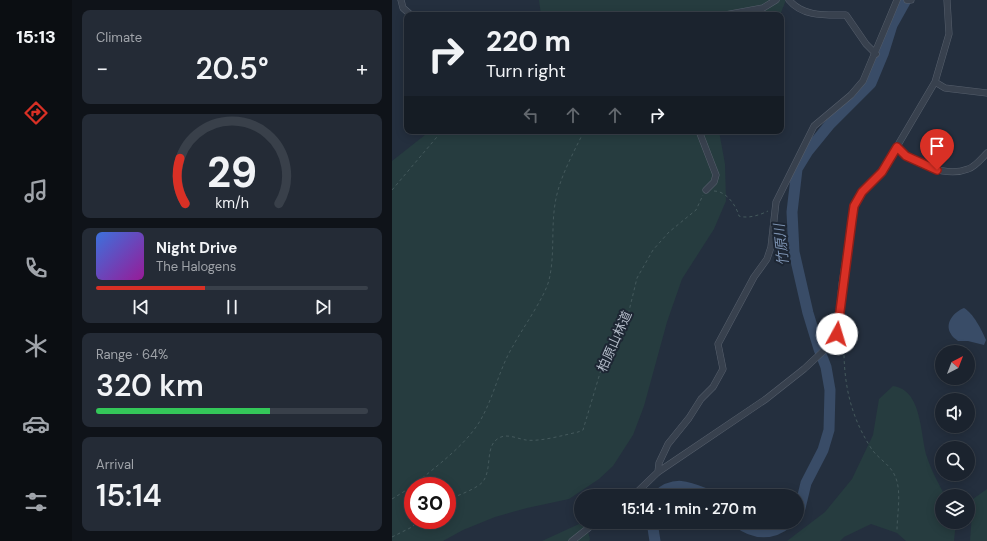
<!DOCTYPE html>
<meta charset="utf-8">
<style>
:root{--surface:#1b232e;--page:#242b36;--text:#f1f3f6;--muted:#a0a4aa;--line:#39404a;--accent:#d93025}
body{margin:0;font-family:"DM Sans","Noto Sans JP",sans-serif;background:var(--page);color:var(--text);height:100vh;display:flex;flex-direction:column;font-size:15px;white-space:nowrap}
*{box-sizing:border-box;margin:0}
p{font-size:13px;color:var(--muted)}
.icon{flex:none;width:22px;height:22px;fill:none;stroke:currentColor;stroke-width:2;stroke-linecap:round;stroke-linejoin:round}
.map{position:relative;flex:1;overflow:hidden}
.drawer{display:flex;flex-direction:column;gap:10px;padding:10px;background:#0f1319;width:320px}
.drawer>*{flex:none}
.top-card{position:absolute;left:12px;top:12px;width:380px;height:122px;border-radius:8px;box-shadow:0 2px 10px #0003,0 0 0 1px var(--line);background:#1b232e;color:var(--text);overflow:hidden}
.needle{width:26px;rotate:42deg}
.buttons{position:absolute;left:543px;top:345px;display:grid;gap:8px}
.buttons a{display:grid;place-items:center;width:40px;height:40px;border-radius:50%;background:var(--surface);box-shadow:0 2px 10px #0003,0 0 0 1px var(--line);font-size:20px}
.speed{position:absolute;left:12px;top:477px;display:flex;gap:8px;font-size:20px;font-weight:700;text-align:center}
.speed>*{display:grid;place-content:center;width:52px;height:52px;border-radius:50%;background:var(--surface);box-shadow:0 2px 10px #0003,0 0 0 1px var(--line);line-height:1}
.speed .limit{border:6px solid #d22;background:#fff;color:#111}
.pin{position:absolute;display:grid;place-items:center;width:34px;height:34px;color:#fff;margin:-41px -17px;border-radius:50% 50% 50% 0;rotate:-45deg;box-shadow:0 0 4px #0007}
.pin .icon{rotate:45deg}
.me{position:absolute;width:44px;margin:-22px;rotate:6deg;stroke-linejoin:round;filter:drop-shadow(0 0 3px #0008)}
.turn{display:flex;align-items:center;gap:14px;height:84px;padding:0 16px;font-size:18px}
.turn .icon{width:52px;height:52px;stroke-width:2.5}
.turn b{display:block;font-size:28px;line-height:34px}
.lanes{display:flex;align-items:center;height:38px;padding:0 16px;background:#0003;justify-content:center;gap:20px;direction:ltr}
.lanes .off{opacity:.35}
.big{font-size:30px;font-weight:600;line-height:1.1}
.drawer .widget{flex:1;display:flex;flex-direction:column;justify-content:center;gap:6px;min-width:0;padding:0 14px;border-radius:8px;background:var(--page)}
.drawer .dial{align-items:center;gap:0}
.dial svg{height:104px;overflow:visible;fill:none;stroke:var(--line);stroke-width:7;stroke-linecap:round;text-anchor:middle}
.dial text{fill:var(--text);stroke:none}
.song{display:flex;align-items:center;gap:12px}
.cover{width:48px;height:48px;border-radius:6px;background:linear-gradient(135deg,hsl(220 70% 55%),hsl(300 70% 35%))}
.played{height:4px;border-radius:2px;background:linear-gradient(90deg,var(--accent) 40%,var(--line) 40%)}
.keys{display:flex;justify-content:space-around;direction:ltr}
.heat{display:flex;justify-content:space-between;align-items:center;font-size:22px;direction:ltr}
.charge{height:6px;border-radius:3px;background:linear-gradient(90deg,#34c759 64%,var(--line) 0)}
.trip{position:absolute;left:182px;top:489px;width:230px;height:40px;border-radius:20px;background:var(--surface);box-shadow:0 2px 10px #0003,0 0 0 1px var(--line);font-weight:600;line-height:40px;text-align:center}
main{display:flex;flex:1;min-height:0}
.menu{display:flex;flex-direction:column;width:72px;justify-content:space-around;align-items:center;background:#0b0e12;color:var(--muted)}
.menu .icon{width:28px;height:28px}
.menu .active{color:var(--accent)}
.menu b{font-size:18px;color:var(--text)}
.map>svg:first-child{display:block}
.green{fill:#263c3f;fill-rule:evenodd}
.water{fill:#394c67}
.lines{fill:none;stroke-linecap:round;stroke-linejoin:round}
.river{stroke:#394c67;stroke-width:11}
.street-casing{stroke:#565f6c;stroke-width:7}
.path{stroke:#44595c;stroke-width:1;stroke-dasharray:3 3;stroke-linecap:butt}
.street{stroke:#38414e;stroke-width:6}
.route-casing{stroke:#8d1f18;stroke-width:10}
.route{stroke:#d93025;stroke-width:7}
.labels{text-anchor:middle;stroke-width:4;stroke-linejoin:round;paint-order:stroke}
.street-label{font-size:13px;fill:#b4bcc9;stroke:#1d2633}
.water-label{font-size:14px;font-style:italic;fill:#7c92b1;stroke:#1d2633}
</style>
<main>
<nav class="menu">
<b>15:13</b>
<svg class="icon active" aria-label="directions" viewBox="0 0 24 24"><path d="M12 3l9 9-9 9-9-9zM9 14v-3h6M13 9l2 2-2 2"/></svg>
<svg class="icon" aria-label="music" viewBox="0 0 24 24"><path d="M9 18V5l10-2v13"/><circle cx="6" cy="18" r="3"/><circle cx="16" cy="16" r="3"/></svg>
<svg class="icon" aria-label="phone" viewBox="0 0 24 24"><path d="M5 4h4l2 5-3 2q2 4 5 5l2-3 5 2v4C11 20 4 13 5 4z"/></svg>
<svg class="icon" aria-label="climate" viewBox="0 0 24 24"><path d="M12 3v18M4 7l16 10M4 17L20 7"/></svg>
<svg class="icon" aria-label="car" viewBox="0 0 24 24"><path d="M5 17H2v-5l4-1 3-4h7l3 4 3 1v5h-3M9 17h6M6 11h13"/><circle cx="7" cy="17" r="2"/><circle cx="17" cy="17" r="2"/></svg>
<svg class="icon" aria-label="filters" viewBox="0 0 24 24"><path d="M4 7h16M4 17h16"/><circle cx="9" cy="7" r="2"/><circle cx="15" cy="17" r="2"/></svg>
</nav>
<section class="drawer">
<div class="widget"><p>Climate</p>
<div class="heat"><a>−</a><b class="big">20.5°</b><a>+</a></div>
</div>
<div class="widget dial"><svg viewBox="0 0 100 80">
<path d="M14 69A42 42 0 1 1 86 69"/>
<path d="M14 69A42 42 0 0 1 10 34" stroke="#d93025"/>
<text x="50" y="56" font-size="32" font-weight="700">29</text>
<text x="50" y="72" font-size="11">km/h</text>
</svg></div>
<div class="widget">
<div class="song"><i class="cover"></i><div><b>Night Drive</b><p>The Halogens</p></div></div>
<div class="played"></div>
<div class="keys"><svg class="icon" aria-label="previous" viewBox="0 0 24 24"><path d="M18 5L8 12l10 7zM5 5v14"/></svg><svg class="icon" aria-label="pause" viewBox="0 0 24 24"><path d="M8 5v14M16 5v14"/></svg><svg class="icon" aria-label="next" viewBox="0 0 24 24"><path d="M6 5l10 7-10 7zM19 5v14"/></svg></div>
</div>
<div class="widget"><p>Range · 64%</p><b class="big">320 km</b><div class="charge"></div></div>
<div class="widget"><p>Arrival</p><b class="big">15:14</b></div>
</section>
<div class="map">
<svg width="595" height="541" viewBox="0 0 595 541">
<rect width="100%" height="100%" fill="#242f3e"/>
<!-- green -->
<path class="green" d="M147,0H394L388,15H149Z
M38,131H327L333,164L334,201L322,229L290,279L275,322L252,406L241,435L221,466L207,479L177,499L135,508L103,517L71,530L51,541H0V161ZM21,486H55V520H21Z
M501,386C531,390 528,436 535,457C539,470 546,482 552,494L564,496H550V522H564L562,541H514L505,533L479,524L452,537L448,541H395L433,512L460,479L481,435L487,399Z
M595,489V541H578L581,499Z
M187,524L195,528L198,539L197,541H150Z"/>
<!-- water -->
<path class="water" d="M572,308C581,313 590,330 594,340L592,345L576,341H566C564,339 560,337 559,334C552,323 562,312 572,308Z"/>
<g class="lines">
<!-- river -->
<path class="river" d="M265,496C284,479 299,488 319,496
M405,513L408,508L414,483L431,450L437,430L438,390L434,367L427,349L416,313L402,252L400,212L405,169L416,151L438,124L479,83L491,54L500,25L514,0
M260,522L263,541
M346,522C362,535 381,535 396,522"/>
<!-- street casing -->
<g class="street-casing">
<path id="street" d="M9,0L11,8L19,15
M397,0C411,17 434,15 454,15L474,44L484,54
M515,0H519
M333,15L371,8L384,0
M543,82L553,88L595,93
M307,131L324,175L322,182L314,190
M505,147C521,163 553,178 576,169C583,167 590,158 595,153
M266,472L267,463L276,444L297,418L309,399L321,387L331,369L326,344L362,277L375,259L379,247L384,202L422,126L459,95L471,81L505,0
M241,496L266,472L374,399L412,369L441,342L445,335L450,284L462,206L470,192L490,172L543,82L557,34L555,0
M180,541L204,522"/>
</g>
<!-- path -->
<path class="path" d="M307,15L313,13L326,15
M0,190L50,131
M322,191C334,191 344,205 347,216C356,219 368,215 376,211
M452,337C451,378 456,412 479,448C485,458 498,464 503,476C510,491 505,514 505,531
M21,486C44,466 72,447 88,421C102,397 107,369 121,346C130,329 153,297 157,280C163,255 159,229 163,204C167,178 181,154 192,131
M0,499L21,486
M55,500C64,496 88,488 92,480C100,467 93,445 107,438C115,433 126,439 134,440C148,442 172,435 186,432L191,430L211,363L237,311L245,278L261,250L277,232L304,210L311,195
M0,537L20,527L27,520"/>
<!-- street -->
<use href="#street" class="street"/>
</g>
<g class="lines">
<!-- route casing -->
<g class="route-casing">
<path id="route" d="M445,334L460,220L462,206L470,192L490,172L505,147L514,156L545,170"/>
</g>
<!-- route -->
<use href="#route" class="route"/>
</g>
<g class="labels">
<!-- street labels -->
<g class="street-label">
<text transform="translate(222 341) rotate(-66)" y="5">柏原山林道</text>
</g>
<!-- water labels -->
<g class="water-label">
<text transform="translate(389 245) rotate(-96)" y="5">竹原川</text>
</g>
</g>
</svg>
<div class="buttons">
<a><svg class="needle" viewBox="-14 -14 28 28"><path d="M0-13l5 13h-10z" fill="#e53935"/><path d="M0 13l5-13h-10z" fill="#a0a4aa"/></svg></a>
<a><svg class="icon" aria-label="sound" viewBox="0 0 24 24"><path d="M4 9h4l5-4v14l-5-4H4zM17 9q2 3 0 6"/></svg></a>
<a><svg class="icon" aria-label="search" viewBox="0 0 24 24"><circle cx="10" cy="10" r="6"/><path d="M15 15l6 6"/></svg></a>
<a><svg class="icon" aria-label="layers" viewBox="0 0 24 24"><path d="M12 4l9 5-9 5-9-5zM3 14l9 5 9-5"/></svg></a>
</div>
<div class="speed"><div class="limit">30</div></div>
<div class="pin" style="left:545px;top:170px;background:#d93025"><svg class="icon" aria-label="arrive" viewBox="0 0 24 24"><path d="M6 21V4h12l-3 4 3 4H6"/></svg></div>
<svg class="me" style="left:445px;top:334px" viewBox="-20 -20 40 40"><circle r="19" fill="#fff"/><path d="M0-13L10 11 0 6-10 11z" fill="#d93025"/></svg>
<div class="trip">15:14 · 1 min · 270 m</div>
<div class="top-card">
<div class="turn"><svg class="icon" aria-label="right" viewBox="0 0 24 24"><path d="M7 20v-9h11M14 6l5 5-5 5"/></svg><div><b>220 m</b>Turn right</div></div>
<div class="lanes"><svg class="icon off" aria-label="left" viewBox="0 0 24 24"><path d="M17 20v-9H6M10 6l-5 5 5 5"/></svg><svg class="icon off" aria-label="ahead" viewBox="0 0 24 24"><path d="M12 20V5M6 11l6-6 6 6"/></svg><svg class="icon off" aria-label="ahead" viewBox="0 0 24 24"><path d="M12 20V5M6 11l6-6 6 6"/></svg><svg class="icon" aria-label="right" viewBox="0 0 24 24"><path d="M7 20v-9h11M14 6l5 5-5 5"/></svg></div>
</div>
</div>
</main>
